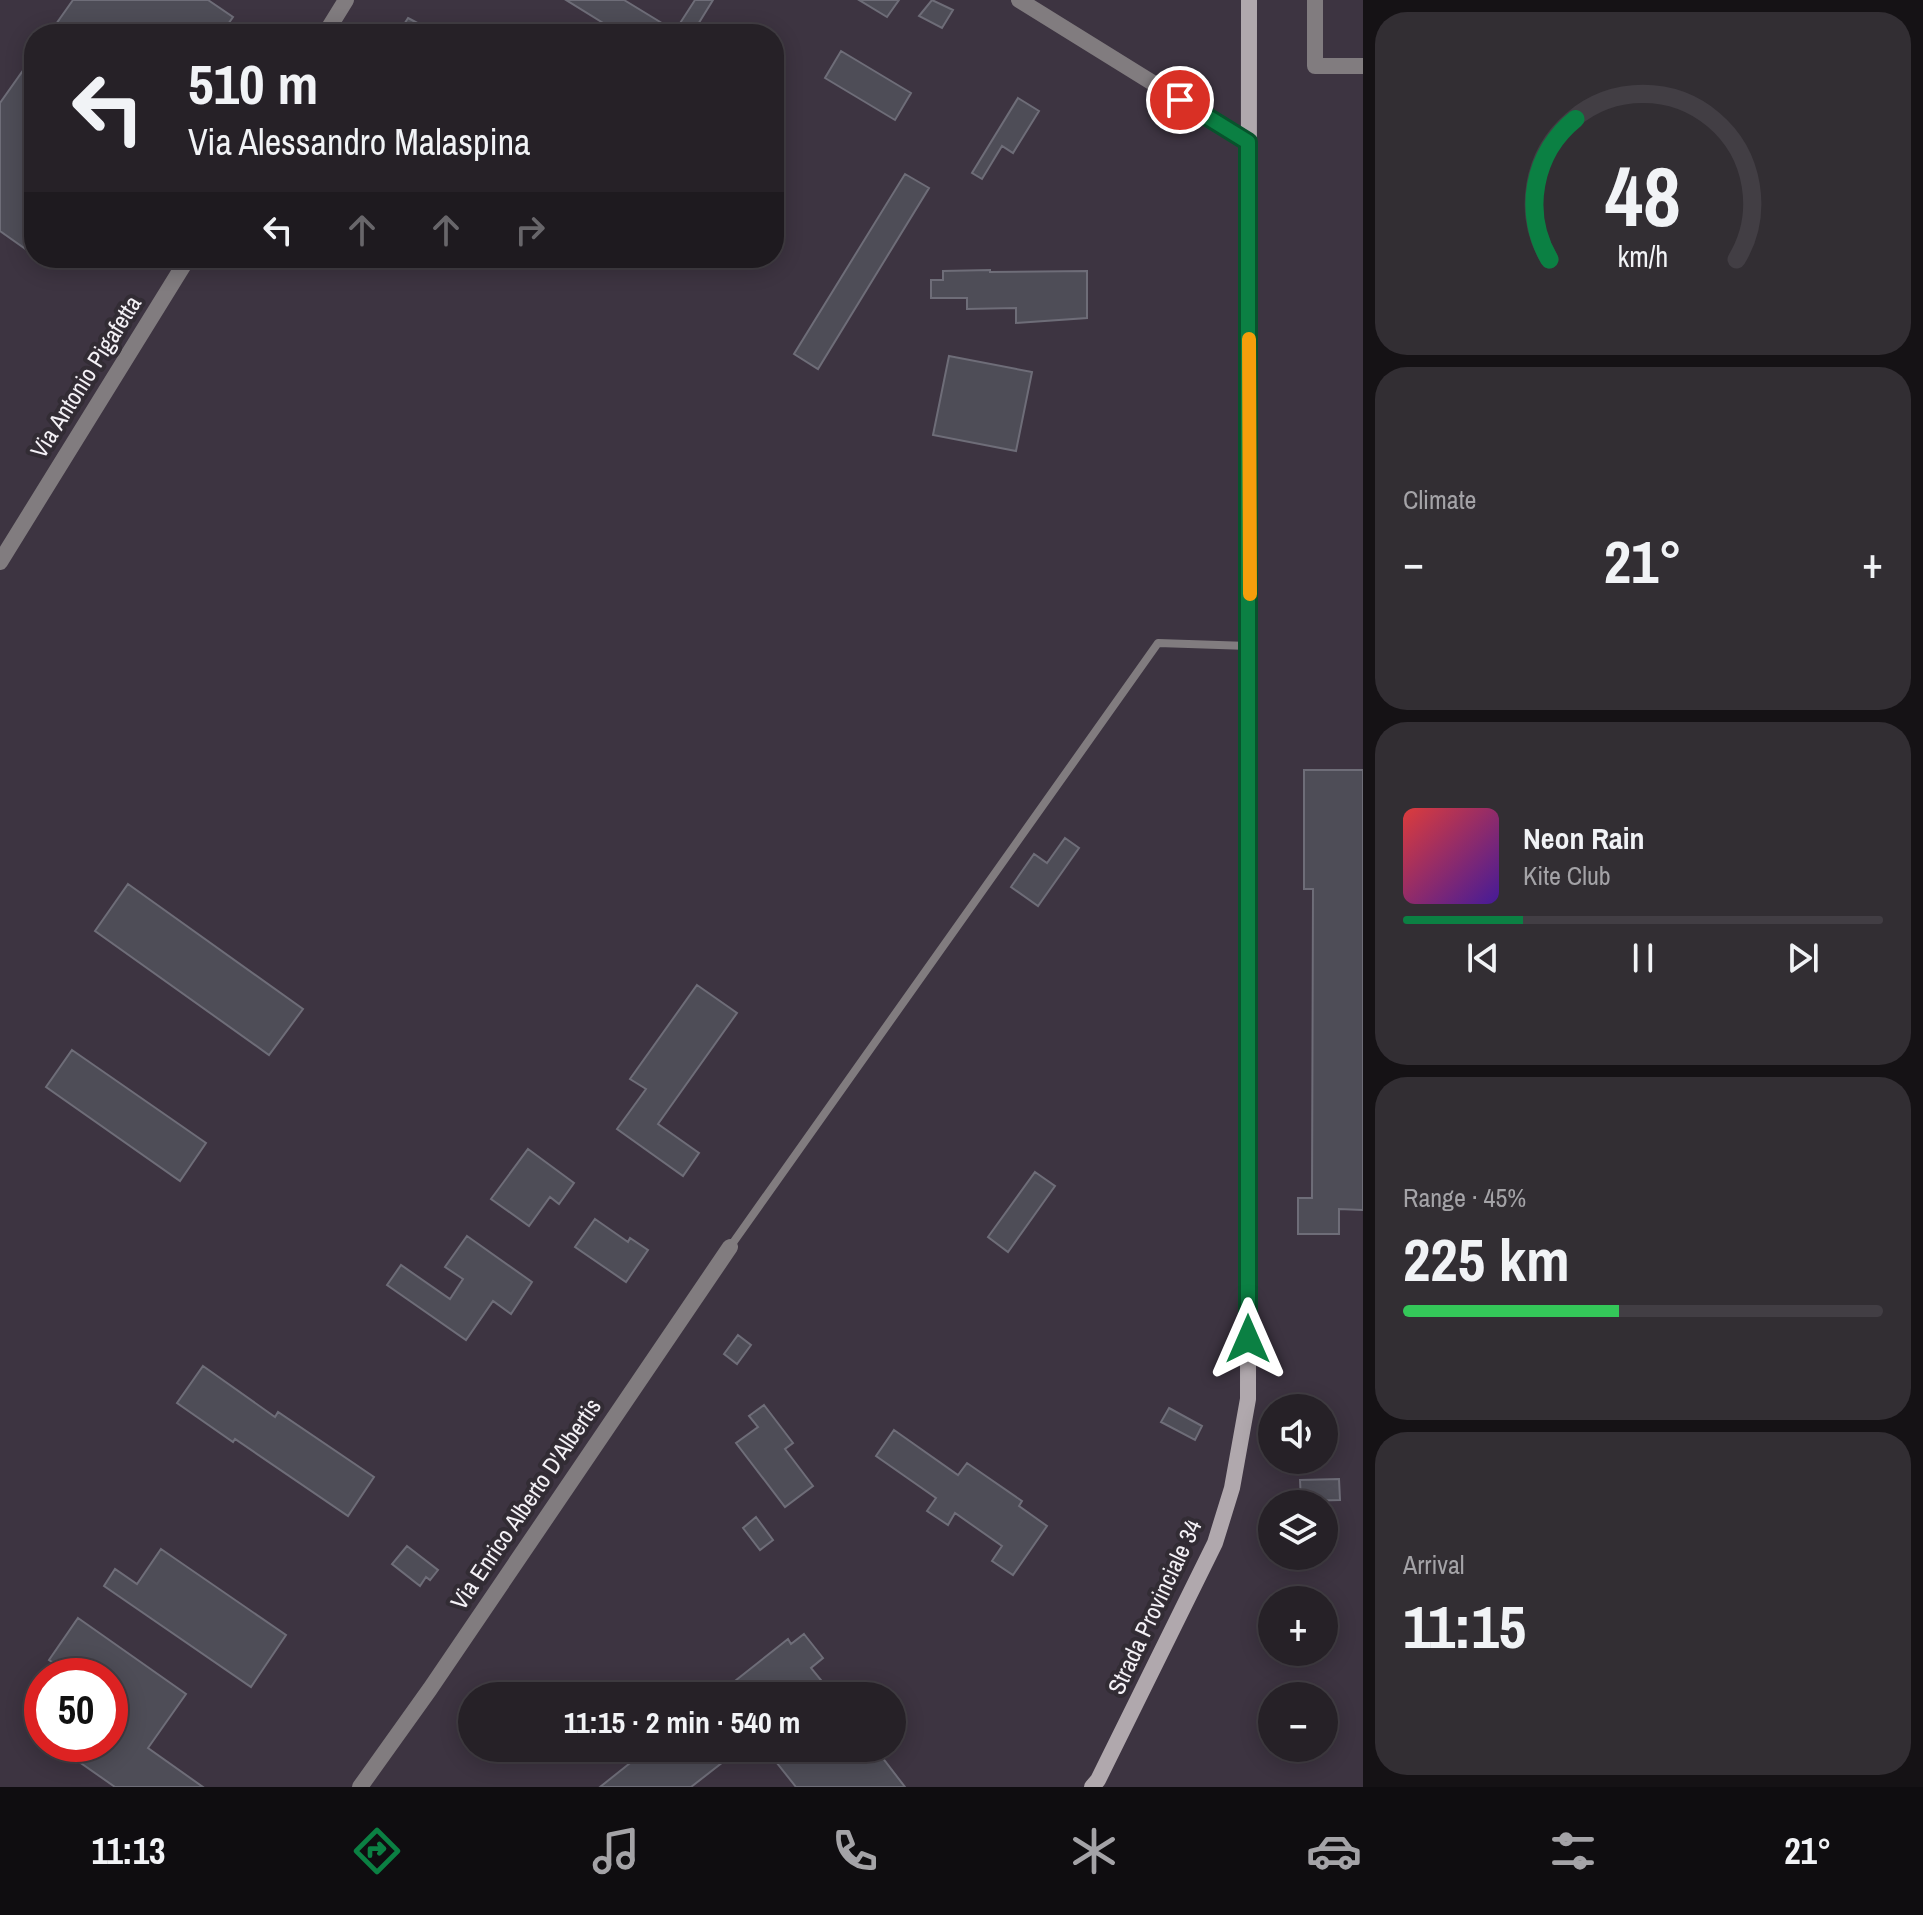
<!DOCTYPE html>
<meta charset="utf-8">
<style>
:root{--surface:#262127;--page:#322e33;--text:#f1f3f6;--muted:#a4a3a7;--line:#423e44;--accent:#0b8043}
body{margin:0;font-family:"Archivo Narrow",sans-serif;background:var(--page);color:var(--text);height:100vh;display:flex;flex-direction:column;font-size:30px;white-space:nowrap}
*{box-sizing:border-box;margin:0}
p{font-size:26px;color:var(--muted)}
.icon{flex:none;width:44px;height:44px;fill:none;stroke:currentColor;stroke-width:2;stroke-linecap:round;stroke-linejoin:round}
.map{position:relative;flex:1;overflow:hidden}
.details{display:flex;flex-direction:column;gap:12px;padding:12px;background:#151215;width:560px}
.details>*{flex:none}
.guide{position:absolute;left:24px;top:24px;width:760px;height:244px;border-radius:32px;box-shadow:0 4px 20px #0003,0 0 0 2px var(--line);background:#262127;color:var(--text);overflow:hidden}
.buttons{position:absolute;left:1258px;top:1394px;display:grid;gap:16px}
.buttons a{display:grid;place-items:center;width:80px;height:80px;border-radius:50%;background:var(--surface);box-shadow:0 4px 20px #0003,0 0 0 2px var(--line);font-size:40px}
.speed{position:absolute;left:24px;top:1658px;display:flex;gap:16px;font-size:40px;font-weight:700;text-align:center}
.speed>*{display:grid;place-content:center;width:104px;height:104px;border-radius:50%;background:var(--surface);box-shadow:0 4px 20px #0003,0 0 0 2px var(--line);line-height:1}
.speed .limit{border:12px solid #d22;background:#fff;color:#111}
.pin{position:absolute;display:grid;place-items:center;width:68px;height:68px;color:#fff;margin:-34px;border:4px solid #fff;border-radius:50%;box-shadow:0 2px 8px #0007}
.me{position:absolute;width:88px;margin:-44px;rotate:0deg;stroke-linejoin:round;filter:drop-shadow(0 0 6px #0008)}
.turn{display:flex;align-items:center;gap:28px;height:168px;padding:0 32px;font-size:36px}
.turn .icon{width:104px;height:104px;stroke-width:2.5}
.turn b{display:block;font-size:56px;line-height:68px}
.lanes{display:flex;align-items:center;height:76px;padding:0 32px;background:#0003;justify-content:center;gap:40px;direction:ltr}
.lanes .off{opacity:.35}
.big{font-size:60px;font-weight:800;line-height:1.1}
.details .card{flex:1;display:flex;flex-direction:column;justify-content:center;gap:12px;min-width:0;padding:0 28px;border-radius:32px;background:var(--page)}
.details .dial{align-items:center;gap:0}
.dial svg{height:208px;overflow:visible;fill:none;stroke:var(--line);stroke-width:7;stroke-linecap:round;text-anchor:middle}
.dial text{fill:var(--text);stroke:none}
.song{display:flex;align-items:center;gap:24px}
.cover{width:96px;height:96px;border-radius:12px;background:linear-gradient(135deg,hsl(0 70% 55%),hsl(260 70% 35%))}
.played{height:8px;border-radius:4px;background:linear-gradient(90deg,var(--accent) 25%,var(--line) 25%)}
.keys{display:flex;justify-content:space-around;direction:ltr}
.heat{display:flex;justify-content:space-between;align-items:center;font-size:44px;direction:ltr}
.charge{height:12px;border-radius:6px;background:linear-gradient(90deg,#34c759 45%,var(--line) 0)}
.trip{position:absolute;left:458px;top:1682px;width:448px;height:80px;border-radius:40px;background:var(--surface);box-shadow:0 4px 20px #0003,0 0 0 2px var(--line);font-weight:800;line-height:80px;text-align:center}
.tab-bar{display:flex;height:128px;justify-content:space-around;align-items:center;background:#0f0d10;color:var(--muted)}
.tab-bar .icon{width:56px;height:56px}
.tab-bar .on{color:var(--accent)}
.tab-bar b{font-size:36px;color:var(--text)}
main{display:flex;flex:1;min-height:0}
.map>svg:first-child{display:block}
.built{fill:#3d3441;fill-rule:evenodd}
.building{fill:#4e4d57;stroke:#6e6d78;stroke-width:2}
.lines{fill:none;stroke-linecap:round;stroke-linejoin:round}
.service{stroke:#817c7f;stroke-width:8}
.minor{stroke:#817c7f;stroke-width:16}
.tertiary{stroke:#817c7f;stroke-width:16}
.secondary{stroke:#b0a8ad;stroke-width:16}
.route-casing{stroke:#07532c;stroke-width:20}
.route{stroke:#0b8043;stroke-width:14}
.slow{stroke:#f59e0b;stroke-width:14}
.labels{text-anchor:middle;stroke-width:8;stroke-linejoin:round;paint-order:stroke}
.street-label{font-size:24px;fill:#f4f1f6;stroke:#322c34}
</style>
<main>
<div class="map">
<svg width="1363" height="1787" viewBox="0 0 1363 1787">
<rect width="100%" height="100%" fill="#322c34"/>
<!-- built -->
<path class="built" d="M0,0H1363V1787H0ZM34,34H774V258H34ZM1272,1408H1324V1460H1272ZM1272,1504H1324V1556H1272ZM1272,1600H1324V1652H1272ZM42,1676H110V1744H42ZM472,1696H892V1748H472ZM1272,1696H1324V1748H1272Z"/>
<!-- building -->
<path class="building" d="M73,0H208L233,17L221,34H49Z
M566,0H624L675,31L695,0H713L692,34H621Z
M859,0H899L887,17Z
M932,0L953,10L942,28L919,16Z
M408,18L438,34H398Z
M841,51L911,93L895,120L825,78Z
M34,55V255L0,231V103Z
M1018,98L1039,111L1013,153L1002,146L982,179L972,173Z
M905,174L929,188L818,369L794,354Z
M990,270V272L1087,271V318L1016,323V308L967,309V298H931V280H943V271Z
M949,356L1032,372L1016,451L933,435Z
M1304,770H1363V1210L1339,1209V1234H1298V1198H1312L1313,889H1304Z
M1065,838L1079,848L1038,906L1011,887L1034,854L1047,863Z
M128,884L303,1009L269,1055L95,931Z
M697,985L737,1013L658,1124L699,1153L683,1176L617,1129L646,1089L630,1079Z
M72,1050L206,1143L180,1181L46,1087Z
M528,1149L574,1183L559,1204L550,1197L529,1226L491,1199Z
M1035,1172L1055,1186L1008,1252L988,1237Z
M595,1219L628,1242L630,1238L648,1250L626,1282L575,1247Z
M467,1236L532,1282L511,1314L493,1301L466,1340L387,1285L401,1265L450,1299L463,1279L445,1267Z
M738,1335L751,1345L737,1364L724,1354Z
M203,1366L275,1417L278,1412L374,1477L348,1516L235,1439L233,1442L177,1403Z
M764,1405L793,1443L785,1449L813,1486L785,1507L736,1443L758,1427L749,1416Z
M1169,1408L1202,1426L1195,1440L1161,1422Z
M894,1430L958,1475L967,1463L1022,1501L1019,1506L1047,1526L1013,1575L992,1561L1002,1546L955,1513L948,1525L927,1511L936,1498L876,1456Z
M1339,1479L1340,1500L1301,1501L1300,1480Z
M756,1517L773,1540L760,1550L743,1528Z
M407,1546L438,1570L430,1580L426,1577L420,1586L392,1564Z
M161,1549L286,1635L251,1687L104,1586L115,1569L137,1584Z
M78,1618L186,1694L148,1748L203,1787H115L75,1759L86,1744H110V1676H72L49,1660Z
M804,1634L823,1658L811,1668L834,1696H716L788,1639L791,1644Z
M649,1748H741L691,1787H600Z
M765,1748H875L905,1787H796Z"/>
<g class="lines">
<!-- service -->
<path class="service" d="M730,1247L1158,643L1249,646"/>
<!-- minor -->
<path class="minor" d="M1019,0L1248,142
M1315,0V66H1363
M360,1787L430,1689L730,1247"/>
<!-- tertiary -->
<path class="tertiary" d="M325,34L346,0
M0,562L188,258"/>
<!-- secondary -->
<path class="secondary" d="M1092,1787L1098,1780L1215,1543L1232,1488L1248,1399L1249,0"/>
</g>
<g class="lines">
<!-- route casing -->
<g class="route-casing">
<path id="route" d="M1180,100L1248,142V1339"/>
</g>
<!-- route -->
<use href="#route" class="route"/>
<!-- slow -->
<path class="slow" d="M1249,339L1250,594"/>
</g>
<g class="labels">
<!-- street labels -->
<g class="street-label">
<text transform="translate(86 377) rotate(-58)" y="8">Via Antonio Pigafetta</text>
<text transform="translate(526 1504) rotate(-56)" y="8">Via Enrico Alberto D'Albertis</text>
<text transform="translate(1155 1607) rotate(-65)" y="8">Strada Provinciale 34</text>
</g>
</g>
</svg>
<div class="buttons">
<a><svg class="icon" aria-label="sound" viewBox="0 0 24 24"><path d="M4 9h4l5-4v14l-5-4H4zM17 9q2 3 0 6"/></svg></a>
<a><svg class="icon" aria-label="layers" viewBox="0 0 24 24"><path d="M12 4l9 5-9 5-9-5zM3 14l9 5 9-5"/></svg></a>
<a>+</a>
<a>−</a>
</div>
<div class="speed"><div class="limit">50</div></div>
<div class="pin" style="left:1180px;top:100px;background:#d93025"><svg class="icon" aria-label="arrive" viewBox="0 0 24 24"><path d="M6 21V4h12l-3 4 3 4H6"/></svg></div>
<svg class="me" style="left:1248px;top:1339px" viewBox="-20 -20 40 40"><path d="M0-17L14 15 0 8-14 15z" fill="#0b8043" stroke="#fff" stroke-width="4"/></svg>
<div class="trip">11:15 · 2 min · 540 m</div>
<div class="guide">
<div class="turn"><svg class="icon" aria-label="left" viewBox="0 0 24 24"><path d="M17 20v-9H6M10 6l-5 5 5 5"/></svg><div><b>510 m</b>Via Alessandro Malaspina</div></div>
<div class="lanes"><svg class="icon" aria-label="left" viewBox="0 0 24 24"><path d="M17 20v-9H6M10 6l-5 5 5 5"/></svg><svg class="icon off" aria-label="ahead" viewBox="0 0 24 24"><path d="M12 20V5M6 11l6-6 6 6"/></svg><svg class="icon off" aria-label="ahead" viewBox="0 0 24 24"><path d="M12 20V5M6 11l6-6 6 6"/></svg><svg class="icon off" aria-label="right" viewBox="0 0 24 24"><path d="M7 20v-9h11M14 6l5 5-5 5"/></svg></div>
</div>
</div>
<section class="details">
<div class="card dial"><svg viewBox="0 0 100 80">
<path d="M14 69A42 42 0 1 1 86 69"/>
<path d="M14 69A42 42 0 0 1 24 15" stroke="#0b8043"/>
<text x="50" y="56" font-size="32" font-weight="700">48</text>
<text x="50" y="72" font-size="11">km/h</text>
</svg></div>
<div class="card"><p>Climate</p>
<div class="heat"><a>−</a><b class="big">21°</b><a>+</a></div>
</div>
<div class="card">
<div class="song"><i class="cover"></i><div><b>Neon Rain</b><p>Kite Club</p></div></div>
<div class="played"></div>
<div class="keys"><svg class="icon" aria-label="previous" viewBox="0 0 24 24"><path d="M18 5L8 12l10 7zM5 5v14"/></svg><svg class="icon" aria-label="pause" viewBox="0 0 24 24"><path d="M8 5v14M16 5v14"/></svg><svg class="icon" aria-label="next" viewBox="0 0 24 24"><path d="M6 5l10 7-10 7zM19 5v14"/></svg></div>
</div>
<div class="card"><p>Range · 45%</p><b class="big">225 km</b><div class="charge"></div></div>
<div class="card"><p>Arrival</p><b class="big">11:15</b></div>
</section>
</main>
<nav class="tab-bar">
<b>11:13</b>
<svg class="icon on" aria-label="directions" viewBox="0 0 24 24"><path d="M12 3l9 9-9 9-9-9zM9 14v-3h6M13 9l2 2-2 2"/></svg>
<svg class="icon" aria-label="music" viewBox="0 0 24 24"><path d="M9 18V5l10-2v13"/><circle cx="6" cy="18" r="3"/><circle cx="16" cy="16" r="3"/></svg>
<svg class="icon" aria-label="phone" viewBox="0 0 24 24"><path d="M5 4h4l2 5-3 2q2 4 5 5l2-3 5 2v4C11 20 4 13 5 4z"/></svg>
<svg class="icon" aria-label="climate" viewBox="0 0 24 24"><path d="M12 3v18M4 7l16 10M4 17L20 7"/></svg>
<svg class="icon" aria-label="car" viewBox="0 0 24 24"><path d="M5 17H2v-5l4-1 3-4h7l3 4 3 1v5h-3M9 17h6M6 11h13"/><circle cx="7" cy="17" r="2"/><circle cx="17" cy="17" r="2"/></svg>
<svg class="icon" aria-label="filters" viewBox="0 0 24 24"><path d="M4 7h16M4 17h16"/><circle cx="9" cy="7" r="2"/><circle cx="15" cy="17" r="2"/></svg>
<b>21°</b>
</nav>
